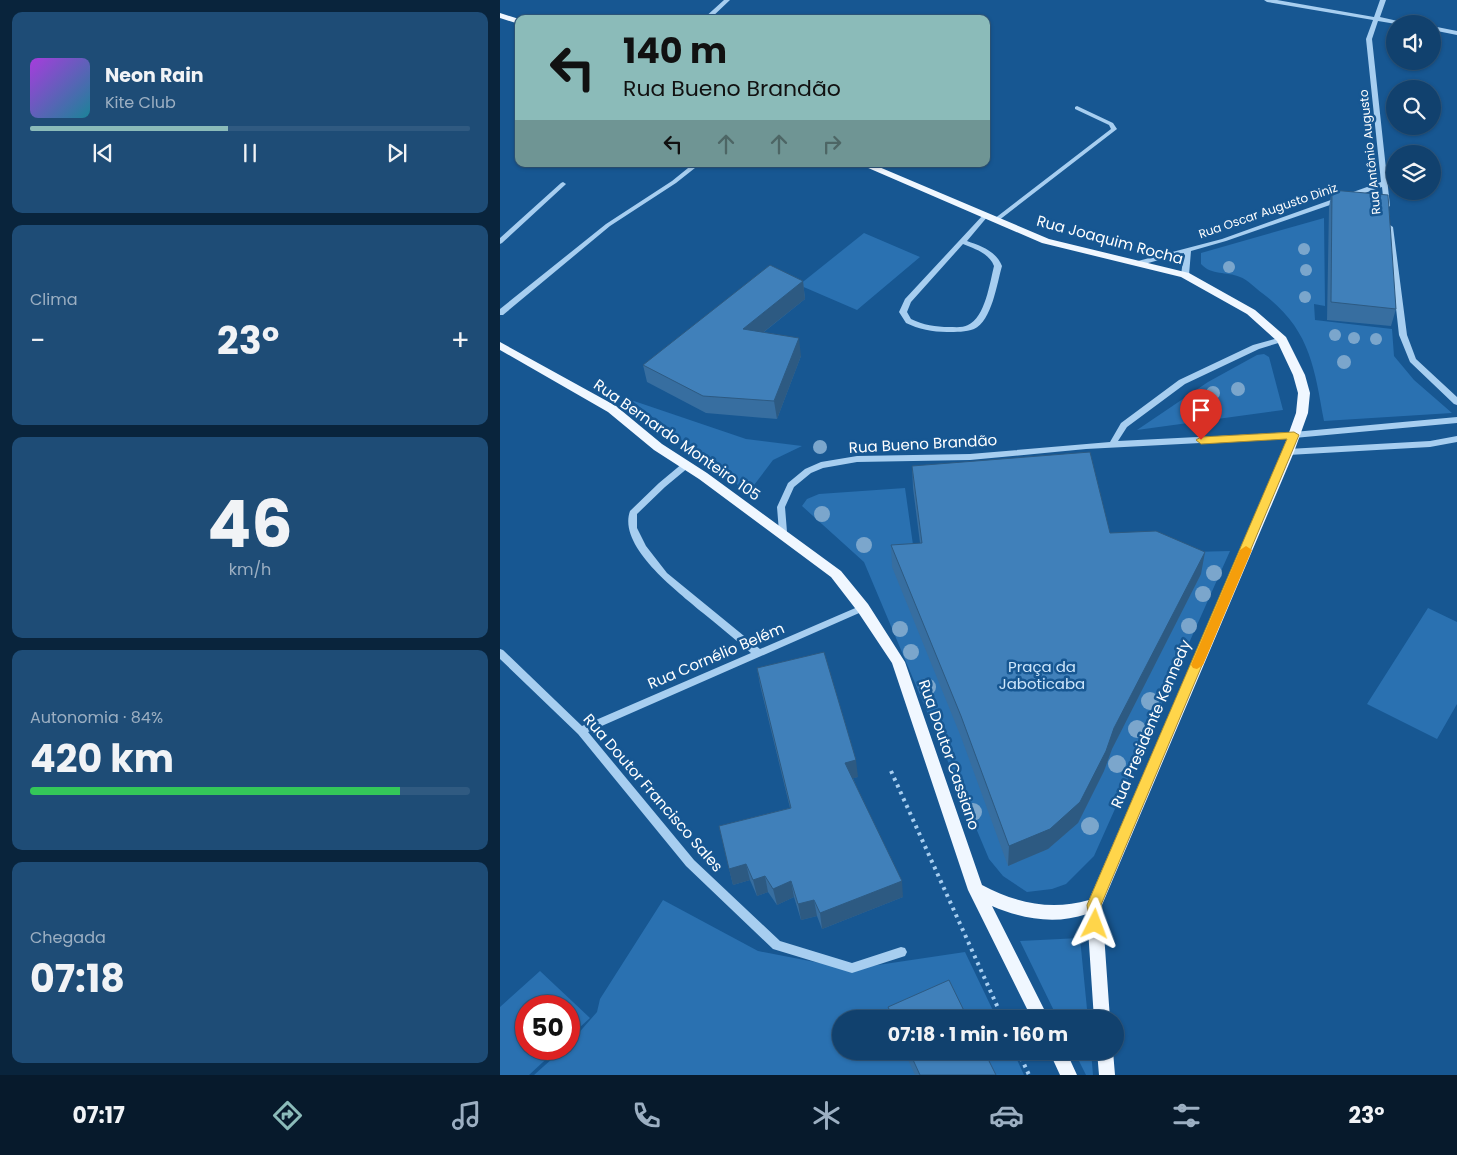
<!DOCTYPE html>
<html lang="pt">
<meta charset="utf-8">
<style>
:root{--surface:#11416e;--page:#1e4c76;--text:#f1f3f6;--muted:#9cafc2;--line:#305a81;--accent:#8bbbb9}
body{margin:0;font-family:Poppins,sans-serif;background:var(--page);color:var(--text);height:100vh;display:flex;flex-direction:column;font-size:19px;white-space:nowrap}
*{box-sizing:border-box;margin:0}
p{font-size:16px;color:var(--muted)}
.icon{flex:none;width:28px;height:28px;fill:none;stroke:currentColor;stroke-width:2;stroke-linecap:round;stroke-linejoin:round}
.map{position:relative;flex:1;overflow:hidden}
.drawer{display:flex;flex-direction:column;gap:12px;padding:12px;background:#09243c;width:500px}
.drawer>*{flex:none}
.top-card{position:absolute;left:15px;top:15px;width:475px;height:152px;border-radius:10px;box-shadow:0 1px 4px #0004,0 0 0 1px var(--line);background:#8bbbb9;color:#111;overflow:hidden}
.tools{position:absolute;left:886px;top:15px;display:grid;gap:10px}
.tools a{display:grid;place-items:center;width:55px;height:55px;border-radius:50%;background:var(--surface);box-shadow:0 1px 4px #0004,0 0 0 1px var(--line);font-size:25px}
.speed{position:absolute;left:15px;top:995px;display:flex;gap:10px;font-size:25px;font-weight:700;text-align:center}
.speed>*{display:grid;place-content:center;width:65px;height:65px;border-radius:50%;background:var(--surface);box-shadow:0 1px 4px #0004,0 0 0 1px var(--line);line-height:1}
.speed .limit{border:8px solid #d22;background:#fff;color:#111}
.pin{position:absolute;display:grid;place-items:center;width:42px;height:42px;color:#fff;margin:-51px -21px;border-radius:50% 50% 50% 0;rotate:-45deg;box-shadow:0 0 5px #0007}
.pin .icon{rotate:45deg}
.me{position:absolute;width:55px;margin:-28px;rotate:3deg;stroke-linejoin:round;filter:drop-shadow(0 0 4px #0008)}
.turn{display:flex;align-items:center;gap:18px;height:105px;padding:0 25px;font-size:22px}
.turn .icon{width:65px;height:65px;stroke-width:2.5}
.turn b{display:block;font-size:35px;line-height:42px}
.lanes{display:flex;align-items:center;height:48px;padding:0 25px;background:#0003;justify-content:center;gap:25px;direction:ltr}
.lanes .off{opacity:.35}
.big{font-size:38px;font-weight:700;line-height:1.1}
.drawer .tile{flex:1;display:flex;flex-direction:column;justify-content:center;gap:8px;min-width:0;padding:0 18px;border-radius:10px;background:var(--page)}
.drawer .dial{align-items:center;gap:0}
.dial b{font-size:65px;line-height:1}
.song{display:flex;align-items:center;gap:15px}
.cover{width:60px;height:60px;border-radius:8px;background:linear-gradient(135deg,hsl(280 70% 55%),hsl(190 70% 35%))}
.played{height:5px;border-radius:2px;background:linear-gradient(90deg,var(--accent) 45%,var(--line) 45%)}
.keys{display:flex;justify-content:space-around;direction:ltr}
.heat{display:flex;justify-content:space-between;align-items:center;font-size:28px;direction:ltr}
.charge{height:8px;border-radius:4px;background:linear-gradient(90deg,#34c759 84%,var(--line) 0)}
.trip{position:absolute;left:332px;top:1010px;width:292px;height:50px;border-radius:25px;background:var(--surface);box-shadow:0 1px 4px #0004,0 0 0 1px var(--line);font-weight:700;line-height:50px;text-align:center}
.dock{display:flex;height:80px;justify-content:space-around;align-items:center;background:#071a2c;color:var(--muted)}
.dock .icon{width:35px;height:35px}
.dock .selected{color:var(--accent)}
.dock b{font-size:22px;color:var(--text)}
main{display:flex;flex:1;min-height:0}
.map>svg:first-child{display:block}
.green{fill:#2a71b1}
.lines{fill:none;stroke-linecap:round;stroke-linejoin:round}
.path{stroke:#a7cef0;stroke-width:4;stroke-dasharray:3 4.5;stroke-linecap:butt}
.minor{fill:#a7cef0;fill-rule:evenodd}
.major{fill:#f0f7ff;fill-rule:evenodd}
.tree{fill:#7ba6cc}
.wall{fill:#376ea0}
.shaded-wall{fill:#2d5a82}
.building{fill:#4080ba;stroke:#2d5a82}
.route{fill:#ffd54a;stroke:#a68a30}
.slow{fill:#f59e0b}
.labels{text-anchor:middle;stroke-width:5;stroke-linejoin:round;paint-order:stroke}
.far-street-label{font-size:12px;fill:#fff;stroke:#175792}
.street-label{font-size:15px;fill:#fff;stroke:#175792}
.park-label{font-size:15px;fill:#cde6fb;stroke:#175792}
</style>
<main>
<section class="drawer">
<div class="tile">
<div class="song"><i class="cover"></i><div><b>Neon Rain</b><p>Kite Club</p></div></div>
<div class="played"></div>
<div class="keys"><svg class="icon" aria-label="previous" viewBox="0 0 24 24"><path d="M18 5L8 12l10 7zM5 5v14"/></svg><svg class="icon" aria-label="pause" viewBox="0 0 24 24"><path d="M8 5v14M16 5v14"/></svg><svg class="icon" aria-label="next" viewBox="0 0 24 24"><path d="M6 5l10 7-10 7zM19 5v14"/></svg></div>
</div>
<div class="tile"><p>Clima</p>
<div class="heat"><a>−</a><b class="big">23°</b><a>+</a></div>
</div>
<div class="tile dial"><b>46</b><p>km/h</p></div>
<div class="tile"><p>Autonomia · 84%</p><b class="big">420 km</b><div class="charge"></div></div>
<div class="tile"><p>Chegada</p><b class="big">07:18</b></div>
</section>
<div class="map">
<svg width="957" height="1075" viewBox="0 0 957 1075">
<rect width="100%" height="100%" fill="#175792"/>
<!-- green -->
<path class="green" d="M824,218L825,306L814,304L815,320L892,329L894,356L914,380L952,413L824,421C814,366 810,329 762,293C755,288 748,280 740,277C726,271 712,276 701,264V253Z
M364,233L420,257L357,310L299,285Z
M764,354L769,357L783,410L637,430L708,382L757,355Z
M131,400L246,439L302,446L273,460L248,493Z
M405,488L415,559L730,551L594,856L566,884L552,889L527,892L503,876L489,859L364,562L302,506L307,499L319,494Z
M928,608L957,622V704L937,739L867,704Z
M163,900L258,951L351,969L465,952L497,1019H341V1051H513L524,1075H34L63,1049H69V1044L97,1012L100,999Z
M580,938L588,1019H558L520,941Z
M40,971L90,1018L69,1037V1006H26V1049H57L29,1075H0V1007Z
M574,1051H591L593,1075H586Z"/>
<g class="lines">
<!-- path -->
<path class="path" d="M391,771L503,1019
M518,1051L529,1075"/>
<!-- minor -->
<path class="minor" d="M224,0H230L210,19H203Z
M764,0H777L874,17L880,0H886L880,17L911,24H896L878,21L872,39L890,206L887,208L884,206L882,187L726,241L691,251L689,275L685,277L681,275L684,253L641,265H638V261L722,239L881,182L866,39L873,20L767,2Z
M932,26L957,31V35L932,30Z
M577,106L613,123L617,129L498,221H494V219L611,129L609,125L575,109V107Z
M193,164H200L176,183L110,226L3,315H0V309L106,224L172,181Z
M63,182L66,184L65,185L2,243L0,244V238L61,183Z
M486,213L488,214V216L467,241C481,246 496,251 502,266C497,283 492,321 474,329C466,332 456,332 447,332C433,332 418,329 406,323L399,312L405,299L484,214ZM463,244C475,249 489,253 494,266C490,282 485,318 468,325C463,328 455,327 449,327C436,327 423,325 411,319L407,312L411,302Z
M890,225L893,227L907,335L916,359L957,397V405L954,404L910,362L899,335L887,227Z
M782,337H785L786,339L785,341L759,349L685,384L627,427L618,441L794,432L957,417V423L794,438L586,449L470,460L357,462L323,468L311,473L294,487L285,507L287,532L283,535L279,532L277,507L288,483L305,469L321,462L357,456L470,454L610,442L621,423L679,380L753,345Z
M957,436V442L930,447L788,455L784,452L788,449L930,441Z
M186,462L189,463L190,465L189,467L165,487L137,514V528L146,546L167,573L260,649L360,606H366L368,608L366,610L88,732L194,860L280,941L352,963L401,947L405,948L407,952L405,956L352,973L273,949L186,866L78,734L0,659V649L3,650L82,726L251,653C235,639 219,626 203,613C180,593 117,547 130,511L159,483L183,463Z"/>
<!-- major -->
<path class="major" d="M0,13L19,19V24L0,18Z
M359,164H372L549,239L689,273L755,310L786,337L805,375L810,393L808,413L794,452L602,905L610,1019H594L587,914C555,925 522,919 492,906L549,1019H532L468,890L392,663L358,612L331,577L199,479L154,450L108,412L0,350V342L116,406L162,444L207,473L341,571L368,604L405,662L482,885C516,903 551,911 589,900L782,452L796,413L798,393L793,375L777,341L747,314L681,277L542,243Z
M549,1051H566L577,1075H560Z
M597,1051H613L615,1075H599Z"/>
</g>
<!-- trees -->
<g class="tree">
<circle cx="804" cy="249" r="6"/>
<circle cx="729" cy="267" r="6"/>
<circle cx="806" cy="270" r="6"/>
<circle cx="805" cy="297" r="6"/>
<circle cx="835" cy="335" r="6"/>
<circle cx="854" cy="338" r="6"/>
<circle cx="876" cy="339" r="6"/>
<circle cx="844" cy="362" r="7"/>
<circle cx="738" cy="389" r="7"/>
<circle cx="713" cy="393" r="7"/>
<circle cx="698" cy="400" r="7"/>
<circle cx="320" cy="447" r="7"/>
<circle cx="322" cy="514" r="8"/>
<circle cx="364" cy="545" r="8"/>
<circle cx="714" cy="573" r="8"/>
<circle cx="703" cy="594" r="8"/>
<circle cx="689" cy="626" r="8"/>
<circle cx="400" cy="629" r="8"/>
<circle cx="411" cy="652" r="8"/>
<circle cx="427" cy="687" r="9"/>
<circle cx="650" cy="701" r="9"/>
<circle cx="637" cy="729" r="9"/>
<circle cx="617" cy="764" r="9"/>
<circle cx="473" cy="812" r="9"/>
<circle cx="590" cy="826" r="9"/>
</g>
<!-- wall -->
<path class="wall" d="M832,190L896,309L891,326L827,320L829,207Z
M303,281L305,299L264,332L301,356L277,419L206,413L147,382L143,365Z
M412,466L610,533L701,574L612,749L604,771L578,823L548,849L508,866L461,737L392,567L391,545L420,543L413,488Z
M257,668L358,777L353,778L403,897L322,929L317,916L301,920L294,897L277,905L268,892L257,896L250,880L233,885L219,826L290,808L260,685Z
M388,1007L468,1019H390Z
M404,1051H484L496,1075H415Z"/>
<!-- shaded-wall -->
<path class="shaded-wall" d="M303,281L305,299L246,346L243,329Z
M299,338L301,356L277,419L274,401Z
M705,552L701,574L612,749L604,771L578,823L548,849L508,866L509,846L614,728Z
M356,760L358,777L347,780L345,763Z
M246,864L250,880L233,885L229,869Z
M265,876L268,892L257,896L253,880Z
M291,881L294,897L277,905L273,889Z
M402,881L403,897L322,929L320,913Z
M314,900L317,916L301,920L298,904Z"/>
<!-- building -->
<path class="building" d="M832,190L888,195L896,309L831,302Z
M270,265L303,281L243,329L299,338L274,401L203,396L143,365Z
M590,452L610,533L656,531L705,552L614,728L606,751L580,802L550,829L509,846L461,716L391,545L422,543L412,466Z
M324,652L356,760L345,763L402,881L320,913L314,900L298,904L291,881L273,889L265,876L253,880L246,864L229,869L219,826L291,808L257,668Z
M449,980L468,1019H394L388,1007Z
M409,1051H484L496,1075H420Z"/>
<!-- route -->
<path class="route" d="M794,432L799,435L601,905L602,924L600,928L595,930L590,928L587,905L787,439L701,444L696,440L701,437Z"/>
<!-- slow -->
<path class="slow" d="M746,546L752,550L703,665L697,669L693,668L691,665L740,550Z"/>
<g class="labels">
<!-- far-street labels -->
<g class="far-street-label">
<text transform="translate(870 152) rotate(-96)" y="4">Rua Antônio Augusto</text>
<text transform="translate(768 211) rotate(-19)" y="4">Rua Oscar Augusto Diniz</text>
</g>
<!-- street labels -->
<g class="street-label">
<text transform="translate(610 240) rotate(15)" y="5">Rua Joaquim Rocha</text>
<text transform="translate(177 440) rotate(35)" y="5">Rua Bernardo Monteiro 105</text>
<text transform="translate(423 444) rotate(-3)" y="5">Rua Bueno Brandão</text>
<text transform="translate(216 656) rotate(-23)" y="5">Rua Cornélio Belém</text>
<text transform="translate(651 724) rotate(-67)" y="5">Rua Presidente Kennedy</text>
<text transform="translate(449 755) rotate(71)" y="5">Rua Doutor Cassiano</text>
<text transform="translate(153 793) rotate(49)" y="5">Rua Doutor Francisco Sales</text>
</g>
<!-- park labels -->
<g class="park-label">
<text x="542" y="672">Praça da<tspan x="542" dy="17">Jaboticaba</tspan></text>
</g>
</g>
</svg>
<div class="tools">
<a><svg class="icon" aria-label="sound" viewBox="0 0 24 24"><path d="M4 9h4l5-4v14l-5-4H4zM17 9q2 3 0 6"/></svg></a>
<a><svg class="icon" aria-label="search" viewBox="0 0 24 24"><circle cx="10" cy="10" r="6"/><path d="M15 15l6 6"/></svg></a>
<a><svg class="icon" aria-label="layers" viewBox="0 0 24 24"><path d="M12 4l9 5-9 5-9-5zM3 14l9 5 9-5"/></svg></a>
</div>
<div class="speed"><div class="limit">50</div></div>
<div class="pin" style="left:701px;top:440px;background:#d93025"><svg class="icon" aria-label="arrive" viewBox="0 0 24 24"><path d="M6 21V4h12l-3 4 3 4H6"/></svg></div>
<svg class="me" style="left:595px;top:924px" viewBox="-20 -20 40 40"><path d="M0-17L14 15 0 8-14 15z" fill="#ffd54a" stroke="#fff" stroke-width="4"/></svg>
<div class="trip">07:18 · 1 min · 160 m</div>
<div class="top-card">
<div class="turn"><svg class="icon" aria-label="left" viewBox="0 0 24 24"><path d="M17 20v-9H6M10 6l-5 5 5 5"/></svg><div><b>140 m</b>Rua Bueno Brandão</div></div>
<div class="lanes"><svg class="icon" aria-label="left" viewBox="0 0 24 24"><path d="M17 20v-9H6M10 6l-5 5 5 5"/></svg><svg class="icon off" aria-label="ahead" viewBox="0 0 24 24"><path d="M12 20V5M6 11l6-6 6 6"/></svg><svg class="icon off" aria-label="ahead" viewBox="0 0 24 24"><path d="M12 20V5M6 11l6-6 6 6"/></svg><svg class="icon off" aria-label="right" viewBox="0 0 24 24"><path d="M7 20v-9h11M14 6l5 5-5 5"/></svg></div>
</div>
</div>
</main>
<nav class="dock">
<b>07:17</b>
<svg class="icon selected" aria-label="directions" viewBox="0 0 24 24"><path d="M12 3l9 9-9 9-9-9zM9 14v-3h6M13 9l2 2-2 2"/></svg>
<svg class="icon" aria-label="music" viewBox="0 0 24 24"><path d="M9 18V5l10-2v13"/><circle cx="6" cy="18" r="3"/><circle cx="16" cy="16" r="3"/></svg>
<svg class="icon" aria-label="phone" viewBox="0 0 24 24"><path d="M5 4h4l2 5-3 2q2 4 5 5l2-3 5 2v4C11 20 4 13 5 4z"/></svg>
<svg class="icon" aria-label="climate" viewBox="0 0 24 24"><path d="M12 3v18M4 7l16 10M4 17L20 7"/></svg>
<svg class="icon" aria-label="car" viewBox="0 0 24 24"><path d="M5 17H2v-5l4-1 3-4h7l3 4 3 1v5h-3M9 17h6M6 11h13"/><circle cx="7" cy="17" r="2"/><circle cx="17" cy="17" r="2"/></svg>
<svg class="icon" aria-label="filters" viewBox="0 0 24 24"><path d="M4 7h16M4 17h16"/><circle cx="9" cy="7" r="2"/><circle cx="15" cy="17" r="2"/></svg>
<b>23°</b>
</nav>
